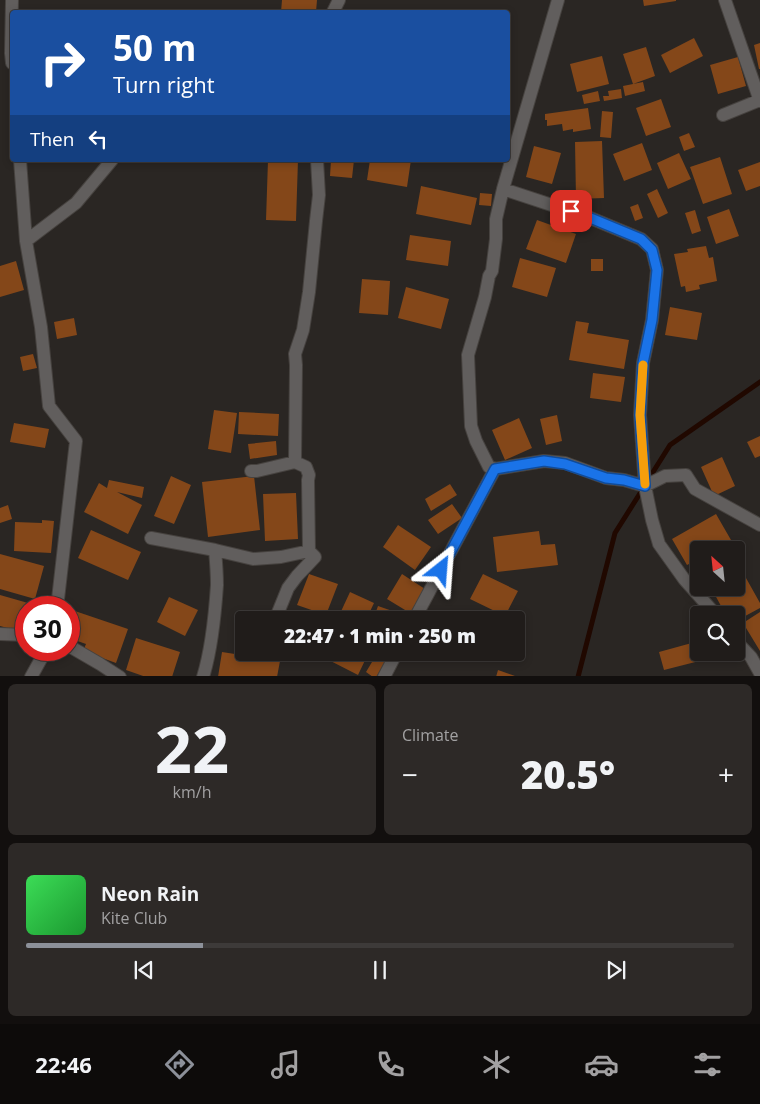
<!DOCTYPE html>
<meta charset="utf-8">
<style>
:root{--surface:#201c1a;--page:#2d2927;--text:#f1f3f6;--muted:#a2a1a2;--line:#3d3a39;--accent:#8c9099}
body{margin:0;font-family:"Open Sans",sans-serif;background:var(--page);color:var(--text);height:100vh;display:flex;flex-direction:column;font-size:19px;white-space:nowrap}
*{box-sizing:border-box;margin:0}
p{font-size:16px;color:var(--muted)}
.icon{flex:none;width:28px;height:28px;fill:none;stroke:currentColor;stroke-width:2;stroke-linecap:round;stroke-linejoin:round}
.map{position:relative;height:676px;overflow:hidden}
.panel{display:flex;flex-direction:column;gap:8px;padding:8px;background:#120f0e;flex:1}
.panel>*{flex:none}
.guide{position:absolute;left:10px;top:10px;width:500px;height:152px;border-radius:5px;box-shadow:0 2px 8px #0003,0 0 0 1px var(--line);background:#1a4fa0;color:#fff;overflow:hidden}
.needle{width:32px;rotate:333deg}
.fabs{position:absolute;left:690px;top:541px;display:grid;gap:10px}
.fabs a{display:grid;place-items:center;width:55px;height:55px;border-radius:5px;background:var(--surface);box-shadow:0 2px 8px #0003,0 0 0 1px var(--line);font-size:25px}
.speed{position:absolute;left:15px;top:596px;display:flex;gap:10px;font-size:25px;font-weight:700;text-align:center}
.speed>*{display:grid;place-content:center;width:65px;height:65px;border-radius:50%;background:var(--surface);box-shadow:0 2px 8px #0003,0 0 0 1px var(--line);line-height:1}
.speed .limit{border:8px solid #d22;background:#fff;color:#111}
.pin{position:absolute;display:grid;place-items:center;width:42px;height:42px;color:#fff;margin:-21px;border-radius:10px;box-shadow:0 2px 8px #0006}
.me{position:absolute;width:55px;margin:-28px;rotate:28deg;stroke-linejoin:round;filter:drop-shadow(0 0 4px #0008)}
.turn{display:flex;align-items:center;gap:18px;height:105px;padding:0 20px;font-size:22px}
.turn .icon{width:65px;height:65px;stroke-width:2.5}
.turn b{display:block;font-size:35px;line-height:42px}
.then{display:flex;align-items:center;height:48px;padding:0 20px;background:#0003;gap:10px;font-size:19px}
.big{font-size:38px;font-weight:800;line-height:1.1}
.panel .card{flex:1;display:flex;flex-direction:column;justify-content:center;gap:8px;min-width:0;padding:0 18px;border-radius:8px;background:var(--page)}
.panel .dial{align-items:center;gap:0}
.dial b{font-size:65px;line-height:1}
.song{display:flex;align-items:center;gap:15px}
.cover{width:60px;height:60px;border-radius:8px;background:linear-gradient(135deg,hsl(130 70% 55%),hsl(130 70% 35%))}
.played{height:5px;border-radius:2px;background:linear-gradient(90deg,var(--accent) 25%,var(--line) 25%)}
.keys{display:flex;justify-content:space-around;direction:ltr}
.heat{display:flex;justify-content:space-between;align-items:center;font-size:28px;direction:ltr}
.panel .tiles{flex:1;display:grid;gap:8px;grid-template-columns:1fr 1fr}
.card:last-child{grid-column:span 2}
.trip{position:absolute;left:235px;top:611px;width:290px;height:50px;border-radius:5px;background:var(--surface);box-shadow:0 2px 8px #0003,0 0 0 1px var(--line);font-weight:800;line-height:50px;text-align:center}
.tab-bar{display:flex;height:80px;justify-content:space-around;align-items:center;background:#0d0b0a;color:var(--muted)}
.tab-bar .icon{width:35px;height:35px}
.tab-bar .current{color:var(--accent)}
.tab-bar b{font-size:22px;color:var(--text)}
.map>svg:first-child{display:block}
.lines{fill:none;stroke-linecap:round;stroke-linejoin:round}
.stream{stroke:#200800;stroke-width:5}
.building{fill:#844719}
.street-casing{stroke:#46423f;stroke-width:14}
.street{stroke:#615e5d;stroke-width:12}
.route-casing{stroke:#114b97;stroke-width:12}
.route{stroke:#1a73e8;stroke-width:9}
.slow{stroke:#f59e0b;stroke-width:9}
</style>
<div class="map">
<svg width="760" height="677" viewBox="0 0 760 677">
<rect width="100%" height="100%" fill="#2a2623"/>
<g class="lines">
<!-- stream -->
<path class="stream" d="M648,480L670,445L760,382
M578,677L615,533L644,487"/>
</g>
<!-- building -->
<path class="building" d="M282,0H317L316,12H281Z
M643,0H676V1L644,6Z
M694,38L703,56L670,73L661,55Z
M760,43V69H759L754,45Z
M646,47L655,76L633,84L623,54Z
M602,56L609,84L577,92L570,64Z
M738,57L746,86L718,94L710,65Z
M643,82L645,91L625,96L623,86Z
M621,89L622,98L604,101L603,96H609L608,91Z
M598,91L600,101L584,104L582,95Z
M661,99L671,127L646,136L636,108Z
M588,108L591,129L573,132V129L563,131L562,124L547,126V120H545V114Z
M602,111L613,112L611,138L600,137Z
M689,133L695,147L684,151L679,137Z
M602,141L604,198L576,199L575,142Z
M642,143L652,170L624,181L613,154Z
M534,146L561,153L552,184L526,177Z
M679,153L691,179L668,189L657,163Z
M720,157L732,194L703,204L690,167Z
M268,160H298L296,221L266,220Z
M331,160H354L352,178L330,176Z
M370,160H411L407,187L367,180Z
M760,162V186L746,191L738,170Z
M421,186L477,198L471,225L416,214Z
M657,189L668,213L658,218L647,194Z
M480,193L492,194L491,206L479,205Z
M638,204L643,218L635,221L630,207Z
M729,209L739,236L716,244L707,217Z
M695,210L701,231L692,234L685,213Z
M537,220L576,234L566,263L526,249Z
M410,235L451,241L448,266L406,260Z
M706,246L709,258L713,257L717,281L699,285L700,289L686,292L685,286L681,287L674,254L688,252L687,249Z
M520,258L556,268L547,297L512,287Z
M591,259H603V271H591Z
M16,261L24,290L0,297V266Z
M362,279L390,281L388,315L359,313Z
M406,287L449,299L441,329L398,318Z
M670,307L702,313L697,340L665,335Z
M74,318L77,335L57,339L54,322Z
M576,321L589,323L587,333L629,340L624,369L569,360Z
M33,354L37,368L23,371L20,357Z
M593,373L625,377L621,402L590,398Z
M214,410L237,413L231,453L208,449Z
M239,412L279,414L278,436L238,434Z
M557,415L562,441L546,445L540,419Z
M519,418L532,448L505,460L492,430Z
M14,423L49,429L45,448L10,442Z
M760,436V456L755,458L747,442Z
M276,441L277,455L250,459L248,444Z
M722,457L735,486L714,496L701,467Z
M171,476L191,485L174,524L154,516Z
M254,476L260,530L208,537L202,482Z
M109,480L144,487L142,498L117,492L142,505L128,534L84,512L99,483L107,488Z
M450,484L457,495L431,511L425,499Z
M296,493L298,539L265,541L263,494Z
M452,504L462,518L438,534L428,520Z
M8,505L12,519L0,523V508Z
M716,514L731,540L714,550H699V559L687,565L672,539Z
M42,520L54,521L51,553L14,551L15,522L42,523Z
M398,525L431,547L415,570L383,547Z
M91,530L141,552L128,580L78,558Z
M539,531L541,545L555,544L558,565L497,572L493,537Z
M0,554L44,566L35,599L0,589Z
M309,574L338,584L326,615L297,605Z
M402,574L425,589L410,613L387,599Z
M483,574L518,591L505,616L470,599Z
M746,578L760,603V608L736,621V615H726L715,595L729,588H736V584Z
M350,592L374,603L366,620H337Z
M0,595L42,607L26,608V633L0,626Z
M169,597L198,610L185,636L157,622Z
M378,606L404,615L402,620H373Z
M69,609L128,629L116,663L83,651L86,644L69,638Z
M760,612V651L743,623Z
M136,638L180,652L172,677H146L126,670Z
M699,641V652H714L715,657L664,670L659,652Z
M222,652L280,661L277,677H218Z
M313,652H369L358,675Z
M378,652L391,653L376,677H373L366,672Z
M439,652H461V658L439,657Z
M498,670L515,676V677H496Z"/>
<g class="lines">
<!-- street casing -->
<g class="street-casing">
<path id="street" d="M12,0L11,53L12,63
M558,0L503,189L496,219V239L492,271L489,276L485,297L468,355L471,426L476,441L489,467L495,469L544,461L565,463L606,478L624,480L645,486L665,476L686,475L695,489L760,525
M725,0L760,101
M333,12L339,0
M723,115L760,100
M20,160L26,241L41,327L49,406L76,441L57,608
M503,189L588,217L641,239L652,249L657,270L652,320L643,363L640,415L645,486L652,520L659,544L684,579L716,615
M26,241L76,203L112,160
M251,471H257L295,462
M151,538L215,550L253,559L281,557L309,551
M275,620L288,588L297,576L315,557L309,551L308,480L309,475L306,467L295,462L296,365L295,354L303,330L309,292L316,221L319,195L317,160
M414,620L495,469
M0,634L26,635
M736,641L751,657L760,673
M69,646L100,664L120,677
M261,654L262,652
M31,677L46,650
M203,677C212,648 215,615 217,585C217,573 216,561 215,550
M384,677L397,652"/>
</g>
<!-- street -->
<use href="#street" class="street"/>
</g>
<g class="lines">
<!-- route casing -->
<g class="route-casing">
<path id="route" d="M441,570L495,469L544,461L565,464L606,478L624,480L645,486L640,415L643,363L652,320L657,270L652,250L641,239L588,217L571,211"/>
</g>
<!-- route -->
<use href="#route" class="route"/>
<!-- slow -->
<path class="slow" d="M643,365L640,415L645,484"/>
</g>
</svg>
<div class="fabs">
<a><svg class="needle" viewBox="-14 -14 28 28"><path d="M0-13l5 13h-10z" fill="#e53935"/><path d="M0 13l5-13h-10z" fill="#a2a1a2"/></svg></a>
<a><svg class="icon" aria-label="search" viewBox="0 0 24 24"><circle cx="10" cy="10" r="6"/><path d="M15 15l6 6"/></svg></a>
</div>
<div class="speed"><div class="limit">30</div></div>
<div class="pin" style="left:571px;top:211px;background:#d93025"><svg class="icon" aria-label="arrive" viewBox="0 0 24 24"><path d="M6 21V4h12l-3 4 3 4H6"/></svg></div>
<svg class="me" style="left:441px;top:570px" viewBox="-20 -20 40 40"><path d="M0-17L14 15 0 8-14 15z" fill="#1a73e8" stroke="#fff" stroke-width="4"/></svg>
<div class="trip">22:47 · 1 min · 250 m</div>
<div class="guide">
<div class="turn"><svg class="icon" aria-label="right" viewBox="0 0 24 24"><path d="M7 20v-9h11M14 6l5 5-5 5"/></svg><div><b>50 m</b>Turn right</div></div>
<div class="then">Then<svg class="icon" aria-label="left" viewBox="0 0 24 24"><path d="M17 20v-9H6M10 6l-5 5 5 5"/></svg></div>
</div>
</div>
<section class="panel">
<div class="tiles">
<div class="card dial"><b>22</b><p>km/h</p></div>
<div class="card"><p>Climate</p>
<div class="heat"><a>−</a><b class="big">20.5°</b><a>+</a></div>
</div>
<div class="card">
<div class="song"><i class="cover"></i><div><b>Neon Rain</b><p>Kite Club</p></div></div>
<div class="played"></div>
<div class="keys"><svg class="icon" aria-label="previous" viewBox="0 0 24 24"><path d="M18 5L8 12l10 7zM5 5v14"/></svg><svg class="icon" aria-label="pause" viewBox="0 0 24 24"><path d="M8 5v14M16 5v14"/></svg><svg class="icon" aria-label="next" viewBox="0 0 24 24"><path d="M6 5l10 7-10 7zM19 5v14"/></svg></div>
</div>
</div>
</section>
<nav class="tab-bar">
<b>22:46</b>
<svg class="icon current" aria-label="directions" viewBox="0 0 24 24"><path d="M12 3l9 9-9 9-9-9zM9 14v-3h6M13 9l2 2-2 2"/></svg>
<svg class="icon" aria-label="music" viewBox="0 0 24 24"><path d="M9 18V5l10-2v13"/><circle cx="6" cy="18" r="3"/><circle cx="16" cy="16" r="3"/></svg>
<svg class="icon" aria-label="phone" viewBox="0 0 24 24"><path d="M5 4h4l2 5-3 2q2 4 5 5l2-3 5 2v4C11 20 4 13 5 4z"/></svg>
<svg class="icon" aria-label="climate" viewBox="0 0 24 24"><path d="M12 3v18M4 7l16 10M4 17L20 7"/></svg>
<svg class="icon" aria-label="car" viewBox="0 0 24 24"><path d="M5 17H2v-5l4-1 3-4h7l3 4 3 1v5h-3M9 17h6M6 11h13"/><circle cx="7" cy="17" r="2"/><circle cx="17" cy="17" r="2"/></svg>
<svg class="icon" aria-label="filters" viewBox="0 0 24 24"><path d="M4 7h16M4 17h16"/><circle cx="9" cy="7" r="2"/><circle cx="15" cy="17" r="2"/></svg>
</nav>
